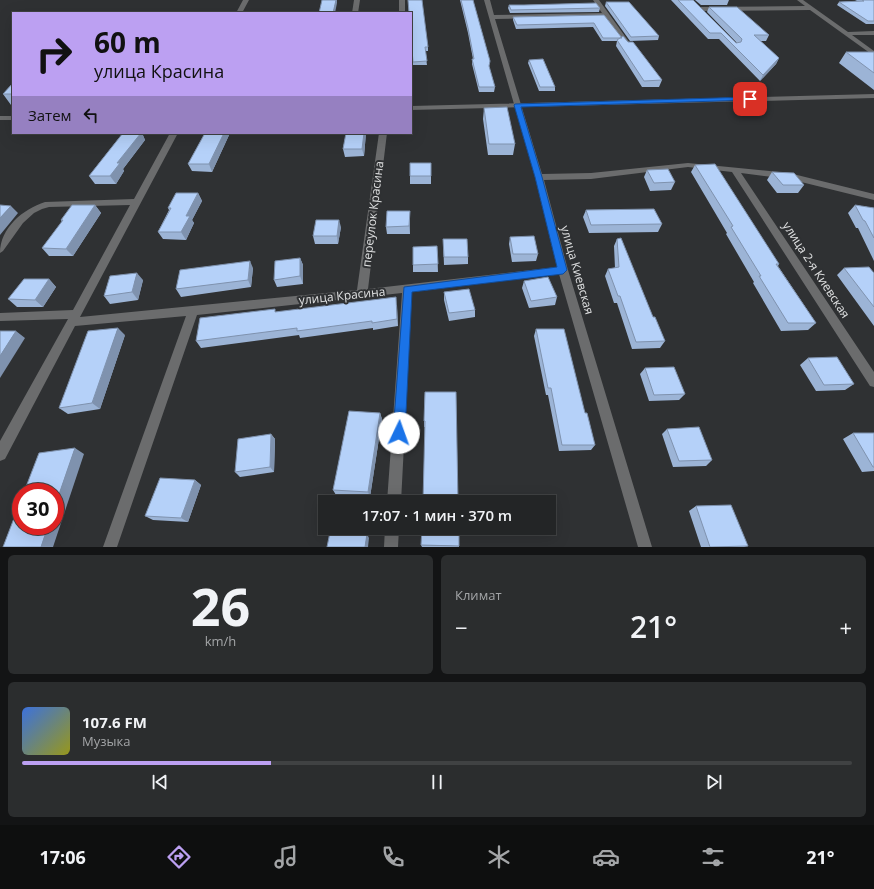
<!DOCTYPE html>
<html lang="ru">
<meta charset="utf-8">
<style>
:root{--surface:#232526;--page:#2b2d2e;--text:#f1f3f6;--muted:#a3a5a7;--line:#404243;--accent:#bca0f2}
body{margin:0;font-family:"Open Sans",sans-serif;background:var(--page);color:var(--text);height:100vh;display:flex;flex-direction:column;font-size:15px;white-space:nowrap}
*{box-sizing:border-box;margin:0}
p{font-size:13px;color:var(--muted)}
.icon{flex:none;width:22px;height:22px;fill:none;stroke:currentColor;stroke-width:2;stroke-linecap:round;stroke-linejoin:round}
.map{position:relative;height:547px;overflow:hidden}
.details{display:flex;flex-direction:column;gap:8px;padding:8px;background:#131415;flex:1}
.details>*{flex:none}
.top-card{position:absolute;left:12px;top:12px;width:400px;height:122px;border-radius:0px;box-shadow:0 4px 16px #0002,0 0 0 1px var(--line);background:#bca0f2;color:#111;overflow:hidden}
.speed{position:absolute;left:12px;top:483px;display:flex;gap:8px;font-size:20px;font-weight:700;text-align:center}
.speed>*{display:grid;place-content:center;width:52px;height:52px;border-radius:50%;background:var(--surface);box-shadow:0 4px 16px #0002,0 0 0 1px var(--line);line-height:1}
.speed .limit{border:6px solid #d22;background:#fff;color:#111}
.pin{position:absolute;display:grid;place-items:center;width:34px;height:34px;color:#fff;margin:-17px;border-radius:8px;box-shadow:0 2px 6px #0006}
.me{position:absolute;width:44px;margin:-22px;rotate:3deg;stroke-linejoin:round;filter:drop-shadow(0 0 3px #0008)}
.turn{display:flex;align-items:center;gap:14px;height:84px;padding:0 16px;font-size:18px}
.turn .icon{width:52px;height:52px;stroke-width:2.5}
.turn b{display:block;font-size:28px;line-height:34px}
.then{display:flex;align-items:center;height:38px;padding:0 16px;background:#0003;gap:8px;font-size:15px}
.big{font-size:30px;font-weight:600;line-height:1.1}
.details .card{flex:1;display:flex;flex-direction:column;justify-content:center;gap:6px;min-width:0;padding:0 14px;border-radius:6px;background:var(--page)}
.details .dial{align-items:center;gap:0}
.dial b{font-size:52px;line-height:1}
.song{display:flex;align-items:center;gap:12px}
.cover{width:48px;height:48px;border-radius:6px;background:linear-gradient(135deg,hsl(220 70% 55%),hsl(60 70% 35%))}
.played{height:4px;border-radius:2px;background:linear-gradient(90deg,var(--accent) 30%,var(--line) 30%)}
.keys{display:flex;justify-content:space-around;direction:ltr}
.heat{display:flex;justify-content:space-between;align-items:center;font-size:22px;direction:ltr}
.details .tiles{flex:1;display:grid;gap:8px;grid-template-columns:1fr 1fr}
.card:last-child{grid-column:span 2}
.trip{position:absolute;left:318px;top:495px;width:238px;height:40px;border-radius:0px;background:var(--surface);box-shadow:0 4px 16px #0002,0 0 0 1px var(--line);font-weight:600;line-height:40px;text-align:center}
.tabs{display:flex;height:64px;justify-content:space-around;align-items:center;background:#0e0f0f;color:var(--muted)}
.tabs .icon{width:28px;height:28px}
.tabs .current{color:var(--accent)}
.tabs b{font-size:18px;color:var(--text)}
.map>svg:first-child{display:block}
.lines{fill:none;stroke-linecap:round;stroke-linejoin:round}
.minor{fill:#6b6c6d;fill-rule:evenodd}
.tertiary{fill:#6b6c6d;fill-rule:evenodd}
.wall{fill:#9cb4d6}
.shaded-wall{fill:#7f92ae}
.building{fill:#b5d1f9;stroke:#7f92ae}
.route{fill:#1a73e8;stroke:#114b97}
.labels{text-anchor:middle;stroke-width:4;stroke-linejoin:round;paint-order:stroke}
.street-label{font-size:12px;fill:#dfe0e1;stroke:#2f3133}
</style>
<div class="map">
<svg width="874" height="547" viewBox="0 0 874 547">
<rect width="100%" height="100%" fill="#2f3133"/>
<g class="lines">
<!-- minor -->
<path class="minor" d="M354,0H360L358,13H352Z
M399,0H405V13H399Z
M484,0H490L494,15L602,13L593,0H599L632,46L627,47L604,17L495,19L542,174L591,173L688,163L789,173L874,194V200L789,179L741,173L874,372V387L870,386L732,172L688,167L591,179L544,180L568,270L652,547H638L559,274L412,292L401,502H387L402,293L197,315L117,547H103L186,316L75,326L5,459L0,461V441L68,319L0,321V313L73,310L130,205L49,207L42,209L34,213L23,223L3,251L0,253C0,228 23,209 45,202L134,199L170,133H178L80,317L357,290L379,133H387L368,289L557,267L535,177Z
M797,0H803L848,32L874,31V35H852L874,51V56L810,10L700,11L697,9L700,7L805,6Z
M385,528H399L398,547H384Z"/>
<!-- tertiary -->
<path class="tertiary" d="M243,0H249L242,13H236Z
M874,94V98L411,110V106Z
M0,116H13V120H0Z"/>
</g>
<!-- wall -->
<path class="wall" d="M460,0H473L489,67L495,87L494,92H479L472,64L473,59L468,33Z
M671,0H693L736,43H737L707,12L709,7L769,35L766,41H760L779,58L776,64L760,81L719,39H708Z
M695,0H729L727,5H701Z
M855,0H874V24H866L837,5L839,2L857,1Z
M606,2L659,36L658,40L630,41L605,6Z
M509,5L600,8L599,12L510,13L508,8Z
M604,15L622,38L628,42L662,80L659,87H642L616,46L617,41H602L593,27L516,29L513,20V17Z
M411,39L428,47V51H425L427,65H413Z
M846,52H874V90L839,63Z
M529,60L555,87V91H539L528,63Z
M13,83V105H11L3,94Z
M484,108L515,144L513,155H488L483,119Z
M123,133H142L145,140L123,169L124,171L116,184H95L89,176Z
M205,133H230L212,172L192,171L188,164Z
M346,133H366L364,156L345,157L343,149Z
M431,163V184H410V176Z
M695,165L779,264L778,266L816,323L808,330L781,331L753,283L754,282L726,234L727,233L691,172Z
M647,170L675,182L671,190L650,191L644,177Z
M772,172L804,185L798,193H777L767,180Z
M198,193L202,201L192,220L194,223L186,240L163,239L158,232L169,210L168,208Z
M95,205L101,213L73,256H49L42,248L62,222L61,220Z
M855,205L874,208V261L858,228H856L848,213Z
M586,210L662,224L658,232L589,233L583,217Z
M410,218V234H387L386,227Z
M341,227L338,244H315L313,236Z
M510,237L538,254L536,261L512,262L509,244Z
M443,239L468,257V264L444,265Z
M617,239L653,317L665,341L660,348L632,349L617,303H614L605,276L608,269L615,268L614,246Z
M437,246L438,272H413V265Z
M300,258L303,265V284L277,287L274,280Z
M253,268L251,287L181,297L176,289Z
M844,268L874,273V326L837,275Z
M49,279L56,287L43,307H17L8,299Z
M143,280L138,300L110,304L104,296Z
M524,281L557,297L555,305L529,308L522,288Z
M444,292L475,310V317L449,321L444,300Z
M397,305L398,326L373,330V328L300,338L299,335L201,348L196,341L277,312Z
M536,329L585,413L595,445L591,450L559,451L548,395H546L534,336Z
M125,335L100,409L68,414L59,408Z
M808,358L854,384L845,390L816,391L800,365Z
M645,368L685,394L679,400L649,401L640,374Z
M425,392V427H424V421Z
M380,413L382,419L370,497L336,495L333,490Z
M667,429L712,460L706,466L673,467L662,434Z
M853,433H874V471L862,472L843,439Z
M271,434L275,439L274,472L240,477L235,472Z
M195,480L201,485L188,522L153,520L145,516Z
M696,506L748,546L744,547H701L689,511Z
M421,545L459,546V547H422Z"/>
<!-- shaded-wall -->
<path class="shaded-wall" d="M336,0H337V3L335,13H333Z
M779,58L776,64L760,81L763,75Z
M141,133H142L145,140L123,169L124,171L116,184L110,176L117,163Z
M224,133H230L212,172L209,164Z
M364,133H366L364,156L362,149Z
M198,193L202,201L192,220L194,223L186,240L181,232L186,216Z
M95,205L101,213L73,256L66,249Z
M11,206L18,213L0,235V218Z
M410,211V234L409,226Z
M339,220L341,227L338,244L337,236Z
M300,258L303,265V284L300,276Z
M250,261L253,268L251,287L248,280Z
M137,273L143,280L138,300L132,292Z
M49,279L56,287L43,307L35,300Z
M118,328L125,335L100,409L92,403Z
M16,331L25,338L0,378V356Z
M380,413L382,419L370,497L368,492Z
M271,434L275,439L274,472L270,467Z
M75,448L84,454L53,547H41L48,526H55V506Z
M195,480L201,485L188,522L181,518Z
M367,534L369,538L368,547H365Z"/>
<!-- building -->
<path class="building" d="M322,0H336L333,13H319Z
M408,0H422L428,47H425L427,61L413,62L411,38V13H409Z
M461,0H473L490,61L489,66L495,87H479L472,59H474L468,28Z
M678,0H693L736,43L741,42L742,39L709,7H737L769,35H754L779,58L763,75L721,33H710Z
M862,0H874V21H868L839,2L864,1Z
M606,2H629L659,36L631,37Z
M596,3L600,8L511,10L509,5H524Z
M604,15L622,38H603L594,23L517,25L513,17Z
M623,36L628,42H633L662,80L644,81L617,40Z
M846,52H874V73Z
M543,59L555,87H540L529,60Z
M13,83V94H3Z
M507,107L515,144H489L484,108Z
M123,133H141L117,163H120L110,176H89Z
M205,133H224L209,164H188Z
M346,133H364L362,149H343Z
M410,163H431V176H410Z
M715,164L779,264H776L816,323H788L759,276H761L731,227L733,226L695,165Z
M668,169L675,182L654,183L647,170Z
M772,172L794,173L804,185H783Z
M176,193H198L186,216H190L181,232H158L171,208H168Z
M0,205L11,206L0,218Z
M72,205H95L66,249L42,248L63,220H61Z
M855,205L874,208V238L865,221L863,220Z
M654,209L662,224L591,225L586,210Z
M387,211H410L409,226L386,227Z
M316,220H339L337,236H313Z
M534,236L538,254H513L510,237Z
M621,238L653,317H655L665,341L636,342L620,296H618L608,269L619,267L617,239Z
M443,239H467L468,257H444Z
M437,246L438,264L413,265V247Z
M300,258V276L274,280L275,261Z
M250,261L248,280L176,289L180,270Z
M869,267L874,273V307L844,268Z
M137,273L132,292L104,296L110,276Z
M548,277L557,297L531,301L524,281Z
M24,279H49L35,300L8,299Z
M469,289L475,310L449,313L444,292Z
M396,297L397,319L372,323V321L297,331V328L196,341L200,318L275,309V312Z
M118,328L92,403L59,408L88,331Z
M536,329H564L585,413H587L595,445H562L551,388H548Z
M0,331H16L0,356Z
M837,357L854,384L824,385L808,358Z
M674,367L685,394L654,395L645,368Z
M425,392H456L458,502H423L425,421H424Z
M349,411L380,413L368,492L333,490Z
M699,427L712,460L679,461L667,429Z
M853,433H874V467H873Z
M271,434L270,467L235,472L238,439Z
M75,448L55,506V492H24L39,453Z
M160,478L195,480L181,518L145,516Z
M21,500V526H48L41,547H3Z
M731,505L748,546L710,547L696,506Z
M422,528H459V546L421,545Z
M330,532L367,534L365,547H327Z"/>
<!-- route -->
<path class="route" d="M750,97L753,99L752,100L521,107L542,177L567,270L563,274L412,292L405,433L403,437L399,438L395,437L393,433L404,287L557,267L535,177L514,105L515,104Z"/>
<g class="labels">
<!-- street labels -->
<g class="street-label">
<text transform="translate(373 214) rotate(-83)" y="4">переулок Красина</text>
<text transform="translate(577 270) rotate(74)" y="4">улица Киевская</text>
<text transform="translate(816 270) rotate(57)" y="4">улица 2-я Киевская</text>
<text transform="translate(342 296) rotate(-6)" y="4">улица Красина</text>
</g>
</g>
</svg>
<div class="speed"><div class="limit">30</div></div>
<div class="pin" style="left:750px;top:99px;background:#d93025"><svg class="icon" aria-label="arrive" viewBox="0 0 24 24"><path d="M6 21V4h12l-3 4 3 4H6"/></svg></div>
<svg class="me" style="left:399px;top:433px" viewBox="-20 -20 40 40"><circle r="19" fill="#fff"/><path d="M0-13L10 11 0 6-10 11z" fill="#1a73e8"/></svg>
<div class="trip">17:07 · 1 мин · 370 m</div>
<div class="top-card">
<div class="turn"><svg class="icon" aria-label="right" viewBox="0 0 24 24"><path d="M7 20v-9h11M14 6l5 5-5 5"/></svg><div><b>60 m</b>улица Красина</div></div>
<div class="then">Затем<svg class="icon" aria-label="left" viewBox="0 0 24 24"><path d="M17 20v-9H6M10 6l-5 5 5 5"/></svg></div>
</div>
</div>
<section class="details">
<div class="tiles">
<div class="card dial"><b>26</b><p>km/h</p></div>
<div class="card"><p>Климат</p>
<div class="heat"><a>−</a><b class="big">21°</b><a>+</a></div>
</div>
<div class="card">
<div class="song"><i class="cover"></i><div><b>107.6 FM</b><p>Музыка</p></div></div>
<div class="played"></div>
<div class="keys"><svg class="icon" aria-label="previous" viewBox="0 0 24 24"><path d="M18 5L8 12l10 7zM5 5v14"/></svg><svg class="icon" aria-label="pause" viewBox="0 0 24 24"><path d="M8 5v14M16 5v14"/></svg><svg class="icon" aria-label="next" viewBox="0 0 24 24"><path d="M6 5l10 7-10 7zM19 5v14"/></svg></div>
</div>
</div>
</section>
<nav class="tabs">
<b>17:06</b>
<svg class="icon current" aria-label="directions" viewBox="0 0 24 24"><path d="M12 3l9 9-9 9-9-9zM9 14v-3h6M13 9l2 2-2 2"/></svg>
<svg class="icon" aria-label="music" viewBox="0 0 24 24"><path d="M9 18V5l10-2v13"/><circle cx="6" cy="18" r="3"/><circle cx="16" cy="16" r="3"/></svg>
<svg class="icon" aria-label="phone" viewBox="0 0 24 24"><path d="M5 4h4l2 5-3 2q2 4 5 5l2-3 5 2v4C11 20 4 13 5 4z"/></svg>
<svg class="icon" aria-label="climate" viewBox="0 0 24 24"><path d="M12 3v18M4 7l16 10M4 17L20 7"/></svg>
<svg class="icon" aria-label="car" viewBox="0 0 24 24"><path d="M5 17H2v-5l4-1 3-4h7l3 4 3 1v5h-3M9 17h6M6 11h13"/><circle cx="7" cy="17" r="2"/><circle cx="17" cy="17" r="2"/></svg>
<svg class="icon" aria-label="filters" viewBox="0 0 24 24"><path d="M4 7h16M4 17h16"/><circle cx="9" cy="7" r="2"/><circle cx="15" cy="17" r="2"/></svg>
<b>21°</b>
</nav>
